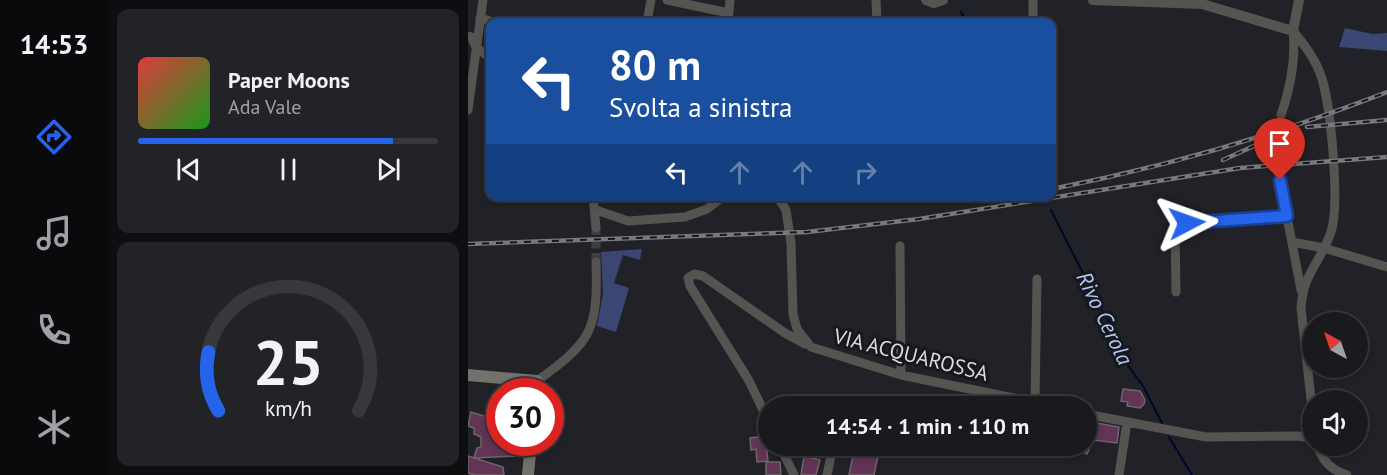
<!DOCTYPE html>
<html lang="it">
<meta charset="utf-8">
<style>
:root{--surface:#181a1d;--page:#212326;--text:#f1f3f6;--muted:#9fa1a4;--line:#36383b;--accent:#2563eb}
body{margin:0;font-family:"PT Sans",sans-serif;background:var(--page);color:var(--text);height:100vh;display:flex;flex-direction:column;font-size:22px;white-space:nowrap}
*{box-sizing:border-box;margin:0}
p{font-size:20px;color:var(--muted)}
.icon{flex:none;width:33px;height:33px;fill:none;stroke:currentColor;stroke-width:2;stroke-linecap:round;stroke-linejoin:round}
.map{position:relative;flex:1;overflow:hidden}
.details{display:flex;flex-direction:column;gap:9px;padding:9px;background:#0d0e10;width:360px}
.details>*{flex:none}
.top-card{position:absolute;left:18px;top:18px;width:570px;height:183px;border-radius:12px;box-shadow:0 3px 9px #0003,0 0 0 2px var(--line);background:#1a4fa0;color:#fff;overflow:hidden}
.needle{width:39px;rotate:320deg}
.tools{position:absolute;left:834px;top:312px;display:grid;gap:12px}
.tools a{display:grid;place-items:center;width:66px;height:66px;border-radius:50%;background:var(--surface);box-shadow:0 3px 9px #0003,0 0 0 2px var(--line);font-size:30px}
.speed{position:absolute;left:18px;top:378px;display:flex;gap:12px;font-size:30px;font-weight:700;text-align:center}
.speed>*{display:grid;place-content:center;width:78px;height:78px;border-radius:50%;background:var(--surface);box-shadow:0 3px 9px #0003,0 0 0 2px var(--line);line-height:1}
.speed .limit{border:9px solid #d22;background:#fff;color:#111}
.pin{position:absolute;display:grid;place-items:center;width:51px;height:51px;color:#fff;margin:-62px -26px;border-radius:50% 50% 50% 0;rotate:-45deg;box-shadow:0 0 6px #0007}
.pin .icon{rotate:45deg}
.me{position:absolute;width:66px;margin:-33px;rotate:86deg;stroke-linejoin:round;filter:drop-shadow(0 0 4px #0008)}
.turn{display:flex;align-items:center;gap:21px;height:126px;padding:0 24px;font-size:27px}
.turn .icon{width:78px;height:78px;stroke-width:2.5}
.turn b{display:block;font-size:42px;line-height:51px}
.lanes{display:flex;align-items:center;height:57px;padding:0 24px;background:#0003;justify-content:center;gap:30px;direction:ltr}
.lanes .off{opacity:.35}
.details .widget{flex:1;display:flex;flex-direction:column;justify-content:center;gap:9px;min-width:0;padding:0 21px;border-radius:12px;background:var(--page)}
.details .dial{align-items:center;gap:0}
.dial svg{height:156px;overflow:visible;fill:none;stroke:var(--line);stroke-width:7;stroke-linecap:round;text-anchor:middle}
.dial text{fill:var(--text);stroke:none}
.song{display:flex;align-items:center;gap:18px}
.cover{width:72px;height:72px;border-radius:9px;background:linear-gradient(135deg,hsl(0 70% 55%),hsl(120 70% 35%))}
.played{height:6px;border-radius:3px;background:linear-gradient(90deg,var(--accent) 85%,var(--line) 85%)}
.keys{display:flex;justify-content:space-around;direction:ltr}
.trip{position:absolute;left:290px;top:396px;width:339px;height:60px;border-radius:30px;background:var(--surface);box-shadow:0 3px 9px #0003,0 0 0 2px var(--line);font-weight:700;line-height:60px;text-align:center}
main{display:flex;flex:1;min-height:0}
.tab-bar{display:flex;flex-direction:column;width:108px;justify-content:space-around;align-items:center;background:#0a0a0c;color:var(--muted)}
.tab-bar .icon{width:42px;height:42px}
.tab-bar .current{color:var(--accent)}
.tab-bar b{font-size:27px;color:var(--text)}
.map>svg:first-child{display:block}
.green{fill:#3c4673}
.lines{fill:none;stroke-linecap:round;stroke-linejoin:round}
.stream{stroke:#00062d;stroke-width:2}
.building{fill:#623456;stroke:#6d666a;stroke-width:1.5}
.minor-tunnel{stroke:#3c3e43;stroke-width:9;stroke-dasharray:9 4.5;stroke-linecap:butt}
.minor{stroke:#565451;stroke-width:9}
.tertiary{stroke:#565451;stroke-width:10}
.secondary{stroke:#73716c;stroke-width:12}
.rail-casing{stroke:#77797d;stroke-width:4.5}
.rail{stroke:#17181e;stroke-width:2;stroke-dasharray:7;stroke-linecap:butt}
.route-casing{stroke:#184099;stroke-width:15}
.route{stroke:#2563eb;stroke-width:10}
.labels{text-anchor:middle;stroke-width:6;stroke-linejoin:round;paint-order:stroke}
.street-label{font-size:21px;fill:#dadbdf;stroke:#17181e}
.water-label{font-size:22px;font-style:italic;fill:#b2c8f4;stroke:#17181e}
</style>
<main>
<nav class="tab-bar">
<b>14:53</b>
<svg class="icon current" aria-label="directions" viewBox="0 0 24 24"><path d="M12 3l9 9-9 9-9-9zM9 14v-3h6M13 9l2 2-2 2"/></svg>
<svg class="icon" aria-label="music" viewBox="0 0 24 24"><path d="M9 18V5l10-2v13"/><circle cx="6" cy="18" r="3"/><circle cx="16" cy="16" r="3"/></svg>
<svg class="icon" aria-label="phone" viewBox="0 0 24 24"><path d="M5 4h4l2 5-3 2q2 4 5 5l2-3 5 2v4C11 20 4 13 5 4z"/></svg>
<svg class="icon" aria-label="climate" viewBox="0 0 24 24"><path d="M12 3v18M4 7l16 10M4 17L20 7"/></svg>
</nav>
<section class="details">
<div class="widget">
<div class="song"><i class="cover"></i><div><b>Paper Moons</b><p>Ada Vale</p></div></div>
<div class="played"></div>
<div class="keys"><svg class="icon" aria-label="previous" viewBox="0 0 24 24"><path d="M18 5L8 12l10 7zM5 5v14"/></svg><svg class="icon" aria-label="pause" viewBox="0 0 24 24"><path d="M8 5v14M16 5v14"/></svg><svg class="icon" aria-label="next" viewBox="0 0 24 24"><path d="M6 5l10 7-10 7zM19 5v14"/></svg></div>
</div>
<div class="widget dial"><svg viewBox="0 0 100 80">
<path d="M14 69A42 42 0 1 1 86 69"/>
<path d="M14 69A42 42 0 0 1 9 39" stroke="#2563eb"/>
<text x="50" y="56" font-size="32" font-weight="700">25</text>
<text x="50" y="72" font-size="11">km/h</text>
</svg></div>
</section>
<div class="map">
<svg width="919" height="475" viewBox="0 0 919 475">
<rect width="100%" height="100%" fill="#202227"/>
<!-- green -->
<path class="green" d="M877,28L904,34L919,33V51L871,47Z
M174,249L172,260L155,255L146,283L161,288L148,332L129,326L135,294L133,252Z"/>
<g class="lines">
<!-- stream -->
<path class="stream" d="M493,12L498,22
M583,210L633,309L646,329L656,360L675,386L694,423
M701,437L724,475"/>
</g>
<!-- building -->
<path class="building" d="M655,389L672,391L677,400L676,404L672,408L659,406L660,402L653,401Z
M3,412L32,421V442H42L48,445V456L6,458L9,448L13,447V437L6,434V428L0,426Z
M618,421L651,427L649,443L625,440L619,454L617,453L619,439Z
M297,436L300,461L289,462L288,449L283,450L282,438Z
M387,446H404L402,455L410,456L406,475H381Z
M0,456L35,467L36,475H7L0,473Z
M336,456L352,460L348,475H333Z
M298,462H312L313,475H298Z"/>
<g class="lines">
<!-- minor-tunnel -->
<path class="minor-tunnel" d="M128,262V228"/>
<!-- minor -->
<path class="minor" d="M199,0L261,13
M408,0L409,22
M12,18L25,22
M179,22L183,0
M260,22L262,0
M565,22V0
M825,31C836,44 846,57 852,73C863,100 872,205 863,232C853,262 835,273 833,308L844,408
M0,36L3,37L8,47L22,58
M0,110L15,0
M813,115C822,89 828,59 825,31
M812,180L833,290
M125,196L128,228
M309,196L318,210L323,243L325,314L329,329L343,347L433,375L585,406
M128,210L160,221L217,217L239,209L256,196
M824,242L856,248L919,267
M432,246L433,375
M708,292L707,229L719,223L819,216
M69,381C124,341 130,331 128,262
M567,403L569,279
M618,414L738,437L830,436L844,438
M300,420L280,379L222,286L220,278L226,274L235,276L317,333L337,344
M312,446L326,475
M850,446C854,461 863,470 879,475
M359,475L365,446
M651,475L659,422"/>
<!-- tertiary -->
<path class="tertiary" d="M458,0L466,3L475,0
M625,0L734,4L825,31L831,0"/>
<!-- secondary -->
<path class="secondary" d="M0,375L69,381L68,392
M60,475L63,442"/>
<!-- rail casing -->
<g class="rail-casing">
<path id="rail" d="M839,127L919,120
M755,160L788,145
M584,189C698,167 811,134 919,92
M0,244L339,232L451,219L772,168L919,157"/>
</g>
<!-- rail -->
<use href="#rail" class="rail"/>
</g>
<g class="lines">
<!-- route casing -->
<g class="route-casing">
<path id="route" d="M719,223L819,216L812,180"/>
</g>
<!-- route -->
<use href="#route" class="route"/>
</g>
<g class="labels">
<!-- street labels -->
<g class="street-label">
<text transform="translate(443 355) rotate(14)" y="7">VIA ACQUAROSSA</text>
</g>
<!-- water labels -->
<g class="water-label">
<text transform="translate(637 318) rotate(64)" y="8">Rivo Cerola</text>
</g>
</g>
</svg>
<div class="tools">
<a><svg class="needle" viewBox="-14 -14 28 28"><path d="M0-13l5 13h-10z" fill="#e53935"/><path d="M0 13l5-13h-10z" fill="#9fa1a4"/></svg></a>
<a><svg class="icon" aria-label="sound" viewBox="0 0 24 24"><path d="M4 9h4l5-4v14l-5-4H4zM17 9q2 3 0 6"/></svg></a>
</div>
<div class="speed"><div class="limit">30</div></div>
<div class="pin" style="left:812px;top:180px;background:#d93025"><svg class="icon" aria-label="arrive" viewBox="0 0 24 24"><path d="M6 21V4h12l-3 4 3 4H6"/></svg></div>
<svg class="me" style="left:719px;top:223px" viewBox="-20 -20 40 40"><path d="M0-17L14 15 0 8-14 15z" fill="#2563eb" stroke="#fff" stroke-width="4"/></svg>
<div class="trip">14:54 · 1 min · 110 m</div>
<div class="top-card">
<div class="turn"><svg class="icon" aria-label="left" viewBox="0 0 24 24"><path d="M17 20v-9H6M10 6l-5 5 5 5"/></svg><div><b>80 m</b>Svolta a sinistra</div></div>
<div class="lanes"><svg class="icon" aria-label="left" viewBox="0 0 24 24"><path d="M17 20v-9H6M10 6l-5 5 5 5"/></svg><svg class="icon off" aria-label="ahead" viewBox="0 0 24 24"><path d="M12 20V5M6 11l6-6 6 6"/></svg><svg class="icon off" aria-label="ahead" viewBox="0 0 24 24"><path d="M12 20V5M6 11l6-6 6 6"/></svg><svg class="icon off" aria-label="right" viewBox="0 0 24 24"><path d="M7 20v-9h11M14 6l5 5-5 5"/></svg></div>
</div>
</div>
</main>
